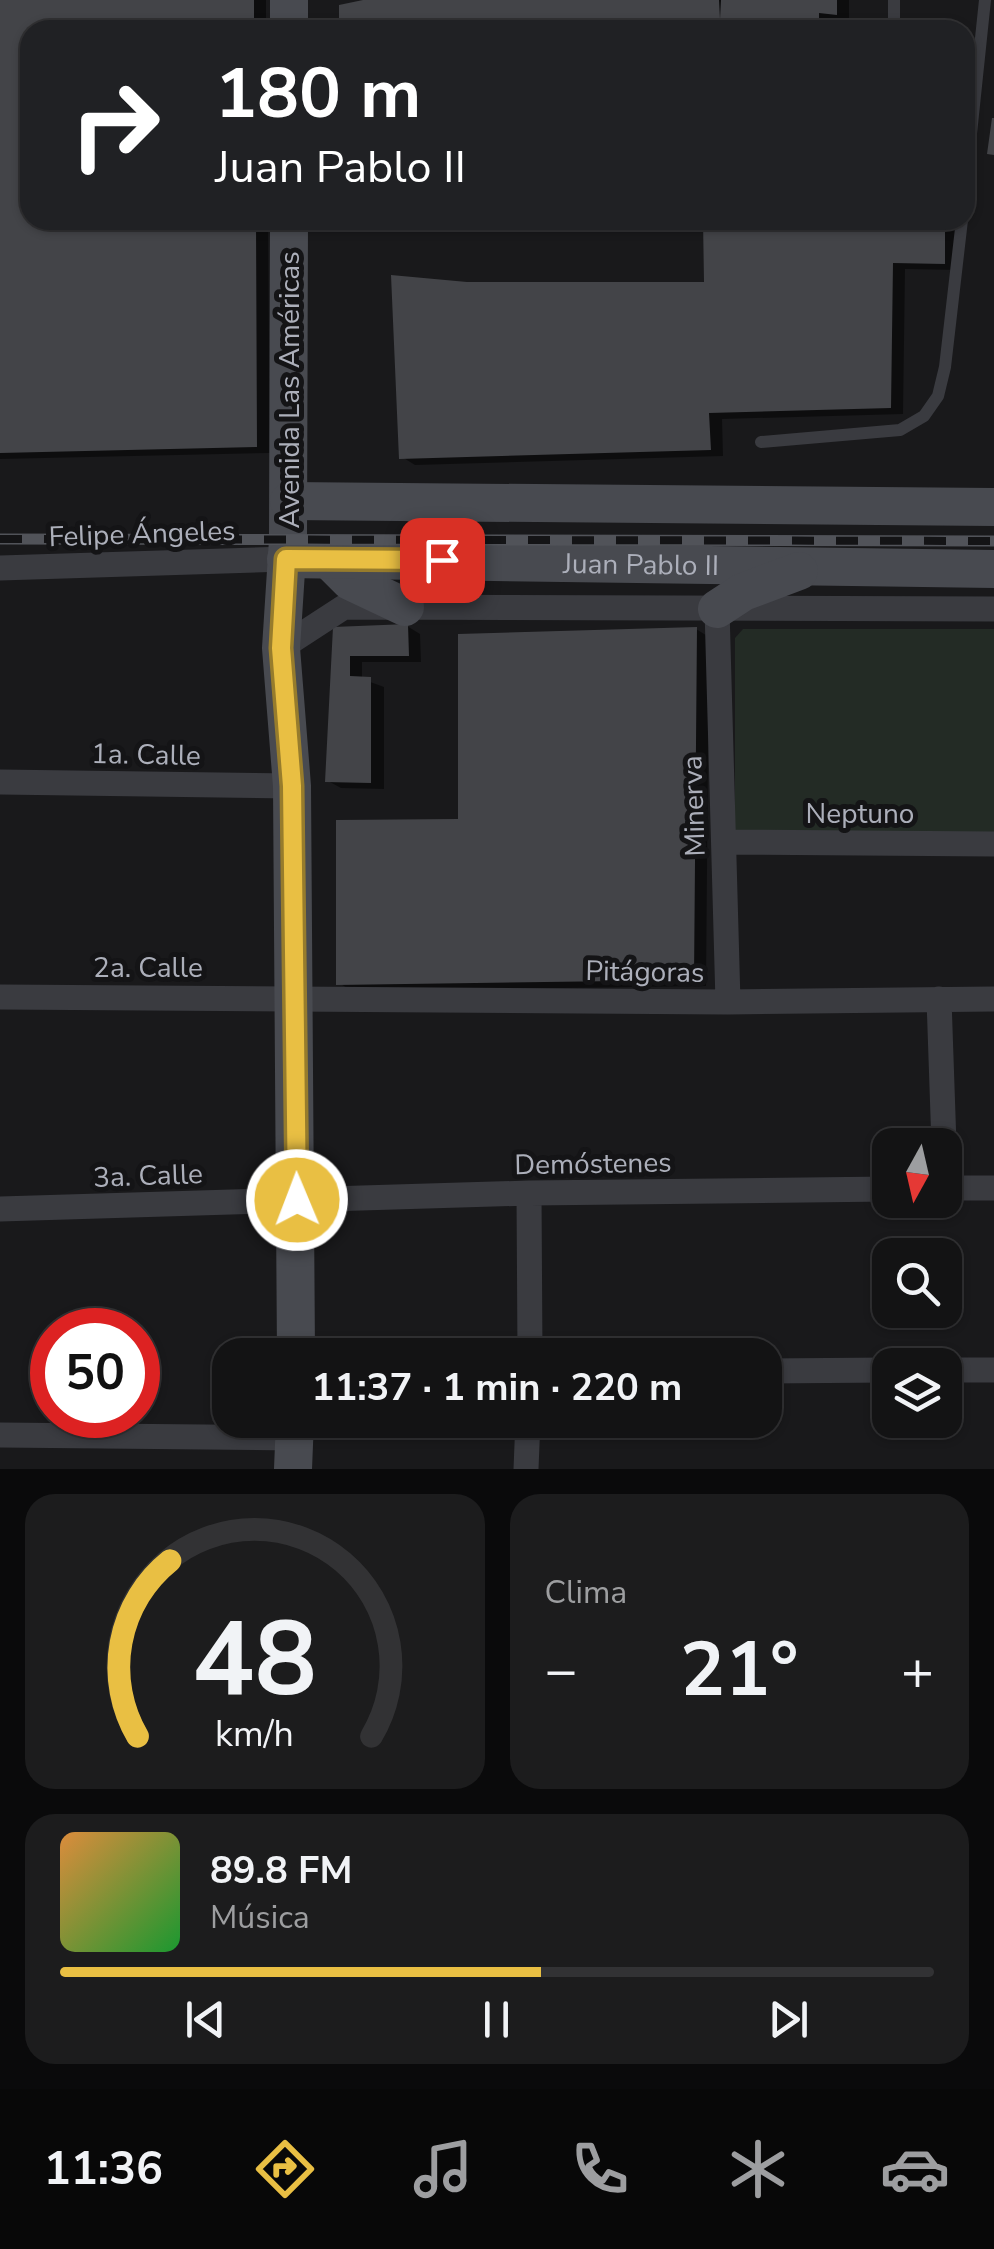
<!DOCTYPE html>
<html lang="es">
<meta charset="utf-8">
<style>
:root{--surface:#131314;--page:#1c1c1d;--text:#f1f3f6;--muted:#9d9ea0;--line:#323234;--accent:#e9bf43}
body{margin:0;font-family:"Nunito Sans",sans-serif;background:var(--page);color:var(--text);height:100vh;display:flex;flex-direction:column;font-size:38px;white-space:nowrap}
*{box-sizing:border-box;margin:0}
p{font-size:32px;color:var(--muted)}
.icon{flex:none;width:55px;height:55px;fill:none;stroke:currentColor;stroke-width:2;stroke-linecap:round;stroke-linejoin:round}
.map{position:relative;height:1469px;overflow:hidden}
.drawer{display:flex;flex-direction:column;gap:25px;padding:25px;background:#0a0a0b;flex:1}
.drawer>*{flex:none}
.hud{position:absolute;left:20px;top:20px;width:955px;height:210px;border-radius:30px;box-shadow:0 2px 8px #0004,0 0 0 2px var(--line);background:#202124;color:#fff;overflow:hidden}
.needle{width:65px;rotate:188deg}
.buttons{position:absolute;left:872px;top:1128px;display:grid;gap:20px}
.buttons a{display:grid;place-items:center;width:90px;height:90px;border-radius:20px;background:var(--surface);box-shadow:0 2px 8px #0004,0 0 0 2px var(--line);font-size:50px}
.speed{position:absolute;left:30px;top:1308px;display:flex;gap:20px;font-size:50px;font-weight:700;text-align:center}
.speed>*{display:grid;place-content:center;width:130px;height:130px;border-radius:50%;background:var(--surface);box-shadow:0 2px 8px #0004,0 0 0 2px var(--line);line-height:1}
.speed .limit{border:15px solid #d22;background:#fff;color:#111}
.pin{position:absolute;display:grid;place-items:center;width:85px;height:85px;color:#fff;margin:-42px;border-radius:20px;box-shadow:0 5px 15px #0006}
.me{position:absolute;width:110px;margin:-55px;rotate:359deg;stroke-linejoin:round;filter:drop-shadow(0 0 8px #0008)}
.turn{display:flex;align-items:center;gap:35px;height:210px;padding:0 30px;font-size:45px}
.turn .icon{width:130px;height:130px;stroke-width:2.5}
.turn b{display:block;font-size:70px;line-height:85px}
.big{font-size:75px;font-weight:700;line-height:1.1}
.drawer .tile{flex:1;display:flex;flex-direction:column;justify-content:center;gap:15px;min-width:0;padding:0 35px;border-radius:30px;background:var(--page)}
.drawer .dial{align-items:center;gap:0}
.dial svg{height:260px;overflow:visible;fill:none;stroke:var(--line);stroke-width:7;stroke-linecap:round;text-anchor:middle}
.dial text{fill:var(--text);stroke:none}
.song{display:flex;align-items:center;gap:30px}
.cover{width:120px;height:120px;border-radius:15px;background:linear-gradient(135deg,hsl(30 70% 55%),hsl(130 70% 35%))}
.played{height:10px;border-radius:5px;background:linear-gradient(90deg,var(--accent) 55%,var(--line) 55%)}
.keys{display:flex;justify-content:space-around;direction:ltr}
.heat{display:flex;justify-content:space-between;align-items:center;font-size:55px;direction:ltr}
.drawer .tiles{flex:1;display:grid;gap:25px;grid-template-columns:1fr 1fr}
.tile:last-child{grid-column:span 2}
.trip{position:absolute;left:212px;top:1338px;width:570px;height:100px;border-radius:30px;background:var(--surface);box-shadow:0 2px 8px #0004,0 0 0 2px var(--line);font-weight:700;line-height:100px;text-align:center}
.menu{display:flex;height:160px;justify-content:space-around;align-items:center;background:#080808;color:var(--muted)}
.menu .icon{width:70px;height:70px}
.menu .active{color:var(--accent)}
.menu b{font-size:45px;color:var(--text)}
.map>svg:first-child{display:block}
.green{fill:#232b25}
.shadow{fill:#0007}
.building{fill:#434448}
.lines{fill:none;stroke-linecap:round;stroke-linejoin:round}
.service{stroke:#3a3b40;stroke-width:12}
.minor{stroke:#3a3b40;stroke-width:25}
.secondary{stroke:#484a50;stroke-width:38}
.rail-casing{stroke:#515359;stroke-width:11}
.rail{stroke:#141416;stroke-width:8;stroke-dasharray:22;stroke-linecap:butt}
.route-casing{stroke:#977c2c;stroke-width:25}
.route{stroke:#e9bf43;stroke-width:18}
.labels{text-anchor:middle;stroke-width:10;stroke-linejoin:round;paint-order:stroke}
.street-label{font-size:28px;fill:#acafba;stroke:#141416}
</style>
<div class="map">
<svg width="994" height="1469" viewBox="0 0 994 1469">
<rect width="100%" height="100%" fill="#19191b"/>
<!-- green -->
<path class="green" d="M743,629H994V838L735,834V638Z"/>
<!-- shadow -->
<path class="shadow" d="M0,0H266V30H30V220H268L270,453L0,459Z
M375,0H849V21L831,18V30H342Z
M705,220H957V270L905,269L903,414L722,419L723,456L415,465L402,457L466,285L707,284Z
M407,626L420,634L421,662H362V679L384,687V789L341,788L328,781L335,630Z
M696,629L709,637L706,986L352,991L339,983L461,822Z"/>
<!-- building -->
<path class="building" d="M0,0H254V30H30V220H256L257,447L0,453Z
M363,0H719L720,19L721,0H837V15L819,13V30H339V5Z
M992,118H994V155L987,154Z
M703,220H945V264L893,263L891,408L709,413L711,450L399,459L391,275L467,282H704Z
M408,624L409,656H350V676L371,677V783L325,782L333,627Z
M697,627L694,980L336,985V820L458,819V634Z"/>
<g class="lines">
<!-- service -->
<path class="service" d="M894,30V0
M965,191L985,0
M761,442L900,430L924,416L938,396L945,367L962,220"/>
<!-- minor -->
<path class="minor" d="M0,568L286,559
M717,609L728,1002
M281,648L344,607L994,609
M0,782L292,786
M725,842L994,844
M0,997L728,1002L994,999
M939,999L944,1145
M945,1188H994
M529,1193L530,1355
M0,1209L529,1193L890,1189
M945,1370H994
M765,1371L890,1370
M0,1435L295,1438
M526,1469L528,1420"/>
<!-- secondary -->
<g class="secondary">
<path d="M289,30V0"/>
<path d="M289,220L288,540L281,648L292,786L296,1355"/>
<path d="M289,501L994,507"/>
<path d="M327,558L350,581L405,607"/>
<path id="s1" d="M286,559L994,569"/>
<path d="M717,609L743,592L799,571"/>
<path d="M293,1469L295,1420"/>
</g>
<!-- rail casing -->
<g class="rail-casing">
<path id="rail" d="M0,539L994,541"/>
</g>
<!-- rail -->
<use href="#rail" class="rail"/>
</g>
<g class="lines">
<!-- route casing -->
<g class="route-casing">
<path id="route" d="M297,1200L292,786L281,648L286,559L442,560"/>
</g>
<!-- route -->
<use href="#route" class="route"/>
</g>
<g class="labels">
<!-- street labels -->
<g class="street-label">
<text transform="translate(289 390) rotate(-90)" y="10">Avenida Las Américas</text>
<text transform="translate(142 533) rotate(-2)" y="10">Felipe Ángeles</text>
<text dy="10" stroke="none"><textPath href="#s1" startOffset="355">Juan Pablo II</textPath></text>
<text transform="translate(146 754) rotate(1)" y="10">1a. Calle</text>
<text transform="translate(693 806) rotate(-92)" y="10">Minerva</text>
<text x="860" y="823">Neptuno</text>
<text x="148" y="977">2a. Calle</text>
<text transform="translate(645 971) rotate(1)" y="10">Pitágoras</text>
<text transform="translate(593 1163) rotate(-1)" y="10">Demóstenes</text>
<text transform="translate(148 1175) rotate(-2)" y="10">3a. Calle</text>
</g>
</g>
</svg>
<div class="buttons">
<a><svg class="needle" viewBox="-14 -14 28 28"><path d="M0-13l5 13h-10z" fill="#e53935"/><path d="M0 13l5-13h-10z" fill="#9d9ea0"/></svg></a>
<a><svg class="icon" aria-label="search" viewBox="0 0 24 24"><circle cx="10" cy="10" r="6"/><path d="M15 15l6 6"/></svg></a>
<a><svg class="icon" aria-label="layers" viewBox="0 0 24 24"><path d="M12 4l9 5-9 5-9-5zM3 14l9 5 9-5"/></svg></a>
</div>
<div class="speed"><div class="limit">50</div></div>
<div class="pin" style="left:442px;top:560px;background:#d93025"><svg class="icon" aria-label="arrive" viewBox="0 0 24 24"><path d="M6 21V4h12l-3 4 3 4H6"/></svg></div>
<svg class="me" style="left:297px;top:1200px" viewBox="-20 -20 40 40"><circle r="17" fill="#e9bf43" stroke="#fff" stroke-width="3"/><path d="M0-11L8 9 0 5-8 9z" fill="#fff"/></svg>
<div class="trip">11:37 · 1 min · 220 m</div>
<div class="hud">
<div class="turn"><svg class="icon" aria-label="right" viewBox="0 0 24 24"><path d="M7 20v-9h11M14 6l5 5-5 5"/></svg><div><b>180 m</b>Juan Pablo II</div></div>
</div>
</div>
<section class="drawer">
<div class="tiles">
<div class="tile dial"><svg viewBox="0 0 100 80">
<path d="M14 69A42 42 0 1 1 86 69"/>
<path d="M14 69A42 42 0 0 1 24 15" stroke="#e9bf43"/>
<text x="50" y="56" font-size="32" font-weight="700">48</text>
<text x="50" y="72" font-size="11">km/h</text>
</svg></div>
<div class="tile"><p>Clima</p>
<div class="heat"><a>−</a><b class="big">21°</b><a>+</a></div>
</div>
<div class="tile">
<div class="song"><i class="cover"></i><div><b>89.8 FM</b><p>Música</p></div></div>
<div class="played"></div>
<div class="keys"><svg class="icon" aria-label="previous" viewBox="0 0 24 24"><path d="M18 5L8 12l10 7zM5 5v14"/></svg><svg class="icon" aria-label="pause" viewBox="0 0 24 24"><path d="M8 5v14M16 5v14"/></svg><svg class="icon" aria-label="next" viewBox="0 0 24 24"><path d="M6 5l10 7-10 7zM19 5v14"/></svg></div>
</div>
</div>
</section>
<nav class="menu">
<b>11:36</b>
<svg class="icon active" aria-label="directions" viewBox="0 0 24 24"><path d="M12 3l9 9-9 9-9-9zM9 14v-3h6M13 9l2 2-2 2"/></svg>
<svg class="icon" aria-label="music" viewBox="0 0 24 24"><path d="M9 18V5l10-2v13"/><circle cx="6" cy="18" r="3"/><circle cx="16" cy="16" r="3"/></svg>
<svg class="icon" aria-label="phone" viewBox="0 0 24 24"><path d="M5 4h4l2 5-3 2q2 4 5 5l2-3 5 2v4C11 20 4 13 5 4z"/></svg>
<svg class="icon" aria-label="climate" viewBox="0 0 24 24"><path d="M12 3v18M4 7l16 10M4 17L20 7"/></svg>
<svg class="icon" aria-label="car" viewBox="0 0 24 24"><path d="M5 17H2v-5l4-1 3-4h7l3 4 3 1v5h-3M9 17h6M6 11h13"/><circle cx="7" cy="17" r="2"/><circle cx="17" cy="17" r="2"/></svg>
</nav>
